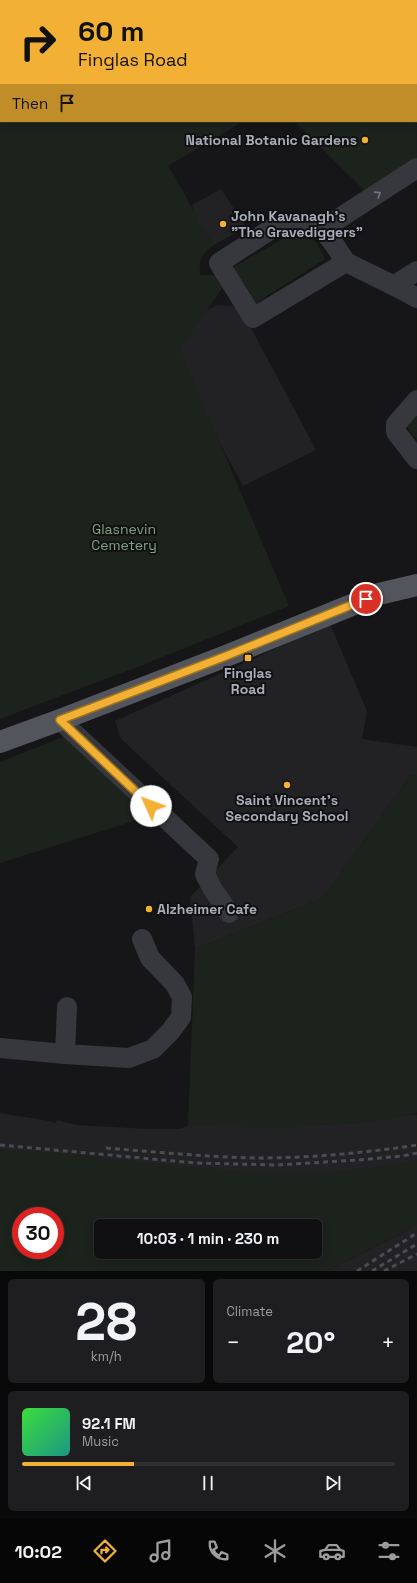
<!DOCTYPE html>
<meta charset="utf-8">
<style>
:root{--surface:#101012;--page:#1e1e20;--text:#f1f3f6;--muted:#9c9d9f;--line:#303032;--accent:#f2b134}
body{margin:0;font-family:"Space Grotesk",sans-serif;background:var(--page);color:var(--text);height:100vh;display:flex;flex-direction:column;font-size:15px;white-space:nowrap}
*{box-sizing:border-box;margin:0}
p{font-size:13px;color:var(--muted)}
.icon{flex:none;width:22px;height:22px;fill:none;stroke:currentColor;stroke-width:2;stroke-linecap:round;stroke-linejoin:round}
.map{position:relative;height:1271px;overflow:hidden}
.details{display:flex;flex-direction:column;gap:8px;padding:8px;background:#09090a;flex:1}
.details>*{flex:none}
.hud{position:absolute;left:0px;top:0px;width:417px;height:122px;box-shadow:0 2px 10px #0003,0 0 0 1px var(--line);background:#f2b134;color:#111;overflow:hidden}
.speed{position:absolute;left:12px;top:1207px;display:flex;gap:8px;font-size:20px;font-weight:700;text-align:center}
.speed>*{display:grid;place-content:center;width:52px;height:52px;border-radius:50%;background:var(--surface);box-shadow:0 2px 10px #0003,0 0 0 1px var(--line);line-height:1}
.speed .limit{border:6px solid #d22;background:#fff;color:#111}
.pin{position:absolute;display:grid;place-items:center;width:34px;height:34px;color:#fff;margin:-17px;border:2px solid #fff;border-radius:50%;box-shadow:0 1px 4px #0007}
.me{position:absolute;width:44px;margin:-22px;rotate:313deg;stroke-linejoin:round;filter:drop-shadow(0 0 3px #0008)}
.turn{display:flex;align-items:center;gap:14px;height:84px;padding:0 12px;font-size:18px}
.turn .icon{width:52px;height:52px;stroke-width:2.5}
.turn b{display:block;font-size:28px;line-height:34px}
.then{display:flex;align-items:center;height:38px;padding:0 12px;background:#0003;gap:8px;font-size:15px}
.big{font-size:30px;font-weight:700;line-height:1.1}
.details .tile{flex:1;display:flex;flex-direction:column;justify-content:center;gap:6px;min-width:0;padding:0 14px;border-radius:6px;background:var(--page)}
.details .dial{align-items:center;gap:0}
.dial b{font-size:52px;line-height:1}
.song{display:flex;align-items:center;gap:12px}
.cover{width:48px;height:48px;border-radius:6px;background:linear-gradient(135deg,hsl(120 70% 55%),hsl(170 70% 35%))}
.played{height:4px;border-radius:2px;background:linear-gradient(90deg,var(--accent) 30%,var(--line) 30%)}
.keys{display:flex;justify-content:space-around;direction:ltr}
.heat{display:flex;justify-content:space-between;align-items:center;font-size:22px;direction:ltr}
.details .tiles{flex:1;display:grid;gap:8px;grid-template-columns:1fr 1fr}
.tile:last-child{grid-column:span 2}
.trip{position:absolute;left:94px;top:1219px;width:228px;height:40px;border-radius:6px;background:var(--surface);box-shadow:0 2px 10px #0003,0 0 0 1px var(--line);font-weight:700;line-height:40px;text-align:center}
.menu{display:flex;height:64px;justify-content:space-around;align-items:center;background:#060607;color:var(--muted)}
.menu .icon{width:28px;height:28px}
.menu .on{color:var(--accent)}
.menu b{font-size:18px;color:var(--text)}
.map>svg:first-child{display:block}
.built{fill:#222225}
.green{fill:#1c231d;fill-rule:evenodd}
.lines{fill:none;stroke-linecap:round;stroke-linejoin:round}
.minor{stroke:#37383d;stroke-width:20}
.major{stroke:#53555c;stroke-width:22}
.rail{stroke:#4a4c52;stroke-width:3;stroke-dasharray:5 4;stroke-linecap:butt}
.oneway{stroke:#757881}
.route-casing{stroke:#9d7322;stroke-width:10}
.route{stroke:#f2b134;stroke-width:7}
.poi-dot{fill:#f2b134;stroke:#111113;stroke-width:1.5}
.labels{text-anchor:middle;stroke-width:4;stroke-linejoin:round;paint-order:stroke}
.poi-label{font-size:14px;font-weight:bold;fill:#a8adb8;stroke:#111113;text-anchor:start}
.park-label{font-size:14px;fill:#7fa381;stroke:#111113}
</style>
<div class="map">
<svg width="417" height="1271" viewBox="0 0 417 1271">
<rect width="100%" height="100%" fill="#161618"/>
<!-- built -->
<path class="built" d="M221,189L246,227L214,245L199,224L192,205Z
M217,305L232,306L242,311L316,450L243,486L169,349L196,316Z
M330,624L367,711L362,739L417,747V776L411,775L323,898L195,949L190,897L238,847L121,739L115,721Z
M0,1113L44,1120L56,1123L57,1120L76,1125L148,1129H179L188,1126L348,1124L417,1114V1271H326L412,1228L237,1222L0,1168Z"/>
<!-- green -->
<path class="green" d="M0,0L373,1H1V121H244L168,166C185,192 197,220 214,245C201,255 199,259 200,275H220L225,284L180,349L289,606L140,666L0,719Z
M416,70L417,160L365,191L294,121H416Z
M300,232C316,237 318,245 325,259L259,301L261,305L253,310L228,270L292,234Z
M417,414V440L406,426Z
M66,736L147,810L140,819L0,863V762Z
M411,775L417,776V1113L390,1119L348,1124H327L288,1128L188,1126L195,949L323,898Z
M0,1149C94,1154 187,1170 281,1173C327,1174 372,1168 417,1160V1225L326,1271H0ZM21,1216H55V1250H21ZM101,1226H315V1252H101Z"/>
<g class="lines">
<!-- minor -->
<path class="minor" d="M296,223C301,224 307,223 312,225C328,230 337,250 346,262L253,318L219,263L279,224Z
M321,230L417,168
M346,262C369,274 394,285 417,298
M395,285L417,271
M417,400L396,424V432L417,459
M60,720L209,859L205,874L212,888L229,913
M0,1048L65,1054L129,1058L153,1049L170,1032L181,1017L182,997L175,984L150,958L142,939
M65,1054L67,1007"/>
<!-- major -->
<path class="major" d="M0,742L60,720L226,656L379,594L417,585"/>
<!-- rail -->
<path class="rail" d="M0,1145L196,1163L277,1165L358,1160L402,1156L417,1153
M106,1148C156,1152 207,1157 257,1158C311,1158 364,1153 417,1145
M357,1271L417,1233
M372,1271L417,1244
M384,1271L417,1254"/>
</g>
<!-- one-way arrows -->
<defs><path id="oneway-chevron" d="M-2-3.5L2.5 0L-2 3.5" fill="none" stroke-width="1.6" stroke-linecap="round" stroke-linejoin="round"/></defs>
<use class="oneway" href="#oneway-chevron" transform="translate(378 194) rotate(-33)"/>
<g class="lines">
<!-- route casing -->
<g class="route-casing">
<path id="route" d="M151,806L60,720L226,656L366,599"/>
</g>
<!-- route -->
<use href="#route" class="route"/>
</g>
<!-- markers -->
<g class="poi-dot">
<circle cx="365" cy="140" r="4"/>
<circle cx="223" cy="224" r="4"/>
<rect x="244" y="654" width="8" height="8" rx="2"/>
<circle cx="287" cy="785" r="4"/>
<circle cx="149" cy="909" r="4"/>
</g>
<g class="labels">
<!-- poi labels -->
<g class="poi-label">
<text x="357" y="145" text-anchor="end">National Botanic Gardens</text>
<text x="231" y="221">John Kavanagh’s<tspan x="231" dy="16">"The Gravediggers"</tspan></text>
<text x="248" y="678" text-anchor="middle">Finglas<tspan x="248" dy="16">Road</tspan></text>
<text x="287" y="805" text-anchor="middle">Saint Vincent's<tspan x="287" dy="16">Secondary School</tspan></text>
<text x="157" y="914">Alzheimer Cafe</text>
</g>
<!-- park labels -->
<g class="park-label">
<text x="124" y="534">Glasnevin<tspan x="124" dy="16">Cemetery</tspan></text>
</g>
</g>
</svg>
<div class="speed"><div class="limit">30</div></div>
<div class="pin" style="left:366px;top:599px;background:#d93025"><svg class="icon" aria-label="arrive" viewBox="0 0 24 24"><path d="M6 21V4h12l-3 4 3 4H6"/></svg></div>
<svg class="me" style="left:151px;top:806px" viewBox="-20 -20 40 40"><circle r="19" fill="#fff"/><path d="M0-13L10 11 0 6-10 11z" fill="#f2b134"/></svg>
<div class="trip">10:03 · 1 min · 230 m</div>
<div class="hud">
<div class="turn"><svg class="icon" aria-label="right" viewBox="0 0 24 24"><path d="M7 20v-9h11M14 6l5 5-5 5"/></svg><div><b>60 m</b>Finglas Road</div></div>
<div class="then">Then<svg class="icon" aria-label="arrive" viewBox="0 0 24 24"><path d="M6 21V4h12l-3 4 3 4H6"/></svg></div>
</div>
</div>
<section class="details">
<div class="tiles">
<div class="tile dial"><b>28</b><p>km/h</p></div>
<div class="tile"><p>Climate</p>
<div class="heat"><a>−</a><b class="big">20°</b><a>+</a></div>
</div>
<div class="tile">
<div class="song"><i class="cover"></i><div><b>92.1 FM</b><p>Music</p></div></div>
<div class="played"></div>
<div class="keys"><svg class="icon" aria-label="previous" viewBox="0 0 24 24"><path d="M18 5L8 12l10 7zM5 5v14"/></svg><svg class="icon" aria-label="pause" viewBox="0 0 24 24"><path d="M8 5v14M16 5v14"/></svg><svg class="icon" aria-label="next" viewBox="0 0 24 24"><path d="M6 5l10 7-10 7zM19 5v14"/></svg></div>
</div>
</div>
</section>
<nav class="menu">
<b>10:02</b>
<svg class="icon on" aria-label="directions" viewBox="0 0 24 24"><path d="M12 3l9 9-9 9-9-9zM9 14v-3h6M13 9l2 2-2 2"/></svg>
<svg class="icon" aria-label="music" viewBox="0 0 24 24"><path d="M9 18V5l10-2v13"/><circle cx="6" cy="18" r="3"/><circle cx="16" cy="16" r="3"/></svg>
<svg class="icon" aria-label="phone" viewBox="0 0 24 24"><path d="M5 4h4l2 5-3 2q2 4 5 5l2-3 5 2v4C11 20 4 13 5 4z"/></svg>
<svg class="icon" aria-label="climate" viewBox="0 0 24 24"><path d="M12 3v18M4 7l16 10M4 17L20 7"/></svg>
<svg class="icon" aria-label="car" viewBox="0 0 24 24"><path d="M5 17H2v-5l4-1 3-4h7l3 4 3 1v5h-3M9 17h6M6 11h13"/><circle cx="7" cy="17" r="2"/><circle cx="17" cy="17" r="2"/></svg>
<svg class="icon" aria-label="filters" viewBox="0 0 24 24"><path d="M4 7h16M4 17h16"/><circle cx="9" cy="7" r="2"/><circle cx="15" cy="17" r="2"/></svg>
</nav>
